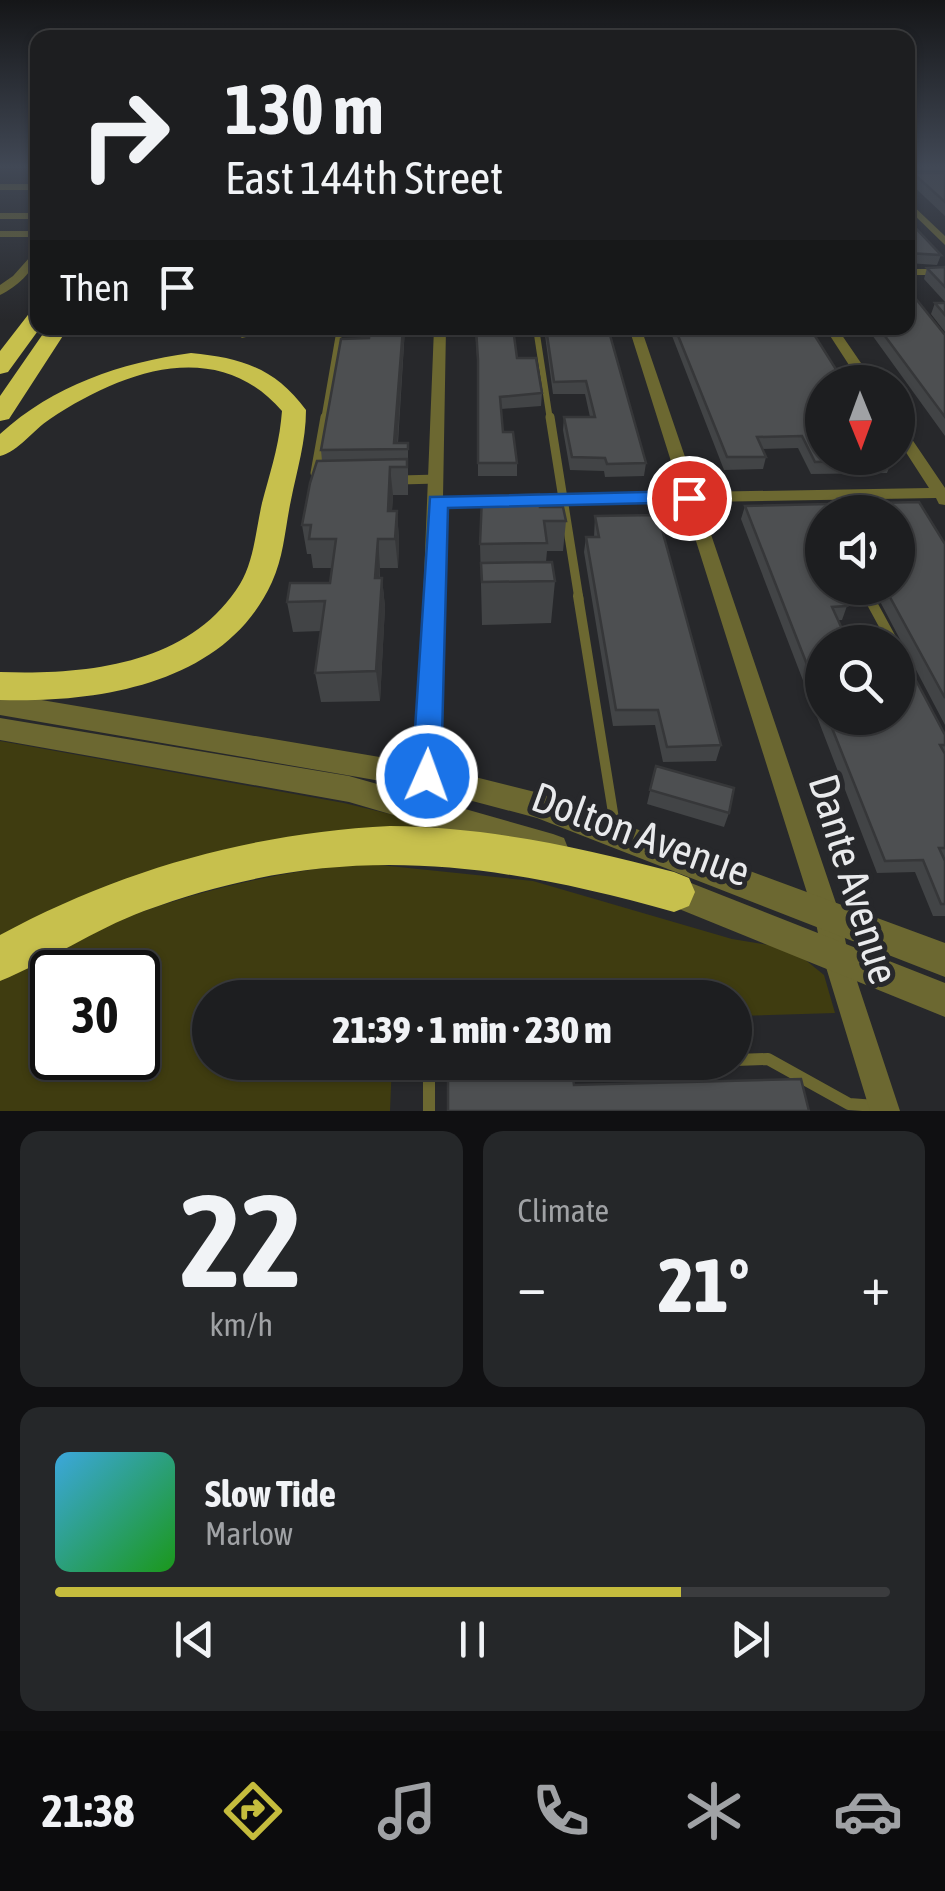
<!DOCTYPE html>
<meta charset="utf-8">
<style>
:root{--surface:#1d1e20;--page:#252729;--text:#f1f3f6;--muted:#a0a2a5;--line:#3b3c3e;--accent:#c5bc3d}
body{margin:0;font-family:"Asap Condensed",sans-serif;background:var(--page);color:var(--text);height:100vh;display:flex;flex-direction:column;font-size:38px;white-space:nowrap}
*{box-sizing:border-box;margin:0}
p{font-size:32px;color:var(--muted)}
.icon{flex:none;width:55px;height:55px;fill:none;stroke:currentColor;stroke-width:2;stroke-linecap:round;stroke-linejoin:round}
.map{position:relative;height:1111px;overflow:hidden}
.side{display:flex;flex-direction:column;gap:20px;padding:20px;background:#101012;flex:1}
.side>*{flex:none}
.guide{position:absolute;left:30px;top:30px;width:885px;height:305px;border-radius:20px;box-shadow:0 2px 8px #0004,0 0 0 2px var(--line);background:#1d1e20;color:var(--text);overflow:hidden}
.needle{width:65px;rotate:179deg}
.fabs{position:absolute;left:805px;top:365px;display:grid;gap:20px}
.fabs a{display:grid;place-items:center;width:110px;height:110px;border-radius:50%;background:var(--surface);box-shadow:0 2px 8px #0004,0 0 0 2px var(--line);font-size:50px}
.speed{position:absolute;left:30px;top:950px;display:flex;gap:20px;font-size:50px;font-weight:700;text-align:center}
.speed>*{display:grid;place-content:center;width:130px;height:130px;border-radius:50%;background:var(--surface);box-shadow:0 2px 8px #0004,0 0 0 2px var(--line);line-height:1}
.speed .limit{border:5px solid #111;border-radius:15px;background:#fff;color:#111}
.pin{position:absolute;display:grid;place-items:center;width:85px;height:85px;color:#fff;margin:-42px;border:5px solid #fff;border-radius:50%;box-shadow:0 2px 10px #0007}
.me{position:absolute;width:110px;margin:-55px;rotate:2deg;stroke-linejoin:round;filter:drop-shadow(0 0 8px #0008)}
.turn{display:flex;align-items:center;gap:35px;height:210px;padding:0 30px;font-size:45px}
.turn .icon{width:130px;height:130px;stroke-width:2.5}
.turn b{display:block;font-size:70px;line-height:85px}
.then{display:flex;align-items:center;height:95px;padding:0 30px;background:#0003;gap:20px;font-size:38px}
.big{font-size:75px;font-weight:800;line-height:1.1}
.side .widget{flex:1;display:flex;flex-direction:column;justify-content:center;gap:15px;min-width:0;padding:0 35px;border-radius:20px;background:var(--page)}
.side .dial{align-items:center;gap:0}
.dial b{font-size:130px;line-height:1}
.song{display:flex;align-items:center;gap:30px}
.cover{width:120px;height:120px;border-radius:15px;background:linear-gradient(135deg,hsl(200 70% 55%),hsl(120 70% 35%))}
.played{height:10px;border-radius:5px;background:linear-gradient(90deg,var(--accent) 75%,var(--line) 75%)}
.keys{display:flex;justify-content:space-around;direction:ltr}
.heat{display:flex;justify-content:space-between;align-items:center;font-size:55px;direction:ltr}
.side .tiles{flex:1;display:grid;gap:20px;grid-template-columns:1fr 1fr}
.widget:last-child{grid-column:span 2}
.trip{position:absolute;left:192px;top:980px;width:560px;height:100px;border-radius:50px;background:var(--surface);box-shadow:0 2px 8px #0004,0 0 0 2px var(--line);font-weight:800;line-height:100px;text-align:center}
.menu{display:flex;height:160px;justify-content:space-around;align-items:center;background:#0c0c0d;color:var(--muted)}
.menu .icon{width:70px;height:70px}
.menu .current{color:var(--accent)}
.menu b{font-size:45px;color:var(--text)}
.map>svg:first-child{display:block}
.green{fill:#3f3c10;fill-rule:evenodd}
.lines{fill:none;stroke-linecap:round;stroke-linejoin:round}
.service-far3{stroke:#6c6831;stroke-width:6}
.service-far2{stroke:#6c6831;stroke-width:9}
.service-far1{stroke:#6c6831;stroke-width:10}
.service{stroke:#6c6831;stroke-width:12}
.minor{fill:#6c6831;fill-rule:evenodd}
.tertiary{fill:#6c6831;fill-rule:evenodd}
.motorway{fill:#c7c04d;fill-rule:evenodd}
.wall{fill:#424446}
.shaded-wall{fill:#363739}
.building{fill:#4d4f51;stroke:#363739;stroke-width:2.5}
.route{fill:#1a73e8;stroke:#114b97;stroke-width:2.5}
.labels{text-anchor:middle;stroke-width:10;stroke-linejoin:round;paint-order:stroke}
.near-street-label{font-size:42px;fill:#e9eaec;stroke:#27282b}
</style>
<div class="map">
<svg width="945" height="1111" viewBox="0 0 945 1111">
<rect width="100%" height="100%" fill="#27282b"/>
<!-- green -->
<path class="green" d="M0,741L344,803L456,830L393,832L0,943Z
M360,863L533,881L732,939L792,949L824,975L835,1013L735,1016V998H210V1062L392,1063L390,1111H0V976C117,912 228,878 360,863ZM52,972H138V1058H52Z"/>
<g class="lines">
<!-- service-far3 -->
<path class="service-far3" d="M536,328L550,420
M324,420L340,328"/>
<!-- service-far2 -->
<path class="service-far2" d="M550,417L579,599
M315,473L325,417
M400,480L438,479
M864,588L870,599"/>
<!-- service-far1 -->
<path class="service-far1" d="M578,596L615,825
M868,596L893,642"/>
<!-- service -->
<path class="service" d="M614,823L615,828
M735,1060L768,1059L849,1104L876,1106
M429,1062V1111
M587,1062H677"/>
<!-- minor -->
<path class="minor" d="M0,184H38V190H0Z
M908,201L945,236V245L908,209Z
M0,213H38V219H0Z
M0,231H38V237H0Z
M38,248C38,269 18,286 0,295V285L13,276Z
M908,269H945V275H908Z
M238,328H250L246,337L242,338L236,334Z
M434,328H446L443,497L681,493L629,328H641L697,492L929,488L898,440V425L903,426L945,488V505L939,504L936,498L700,502L841,918L848,954L900,1111H870L822,954L815,918L684,503L443,507L438,777L435,784L427,787L419,784L416,777Z
M825,328H837L874,382H860Z"/>
<!-- tertiary -->
<path class="tertiary" d="M0,693L427,765L539,793L945,943V977L537,818L427,789L0,715Z
M0,718L349,776L553,834L564,838L568,848L564,858L553,862L349,802L0,740Z
M663,872L945,983V1017L652,898L647,887L652,876Z"/>
<!-- motorway -->
<path class="motorway" d="M38,309L40,328L8,372L0,374V351L31,311Z
M47,328H68L9,419L0,421V396Z
M191,353C242,358 275,368 306,410C306,441 297,470 291,500C285,528 284,556 272,582C226,684 99,703 0,700V672C86,675 190,665 240,584C254,561 256,529 262,503C269,476 278,449 281,421L282,411C217,336 122,371 50,419C33,430 19,451 0,456V434C54,385 120,363 191,353Z
M390,826C487,827 580,847 674,872L689,878L695,892L689,906L674,912C485,859 333,841 144,911C93,930 49,961 0,981V935C122,869 252,833 390,826Z"/>
</g>
<!-- wall -->
<path class="wall" d="M908,166H945V170H908Z
M913,173H945V216L910,183Z
M908,220L941,255L937,265L908,263Z
M945,267V302L924,279L927,268Z
M935,303H945V332L931,314Z
M176,328H211L208,336H178Z
M271,328H335L332,331L272,335Z
M345,328H405L398,443H408V495H393L392,511H397L399,540L398,568H380V578H382L385,607L380,701L321,702L315,673L321,631L293,632L287,602L330,583L332,568H313L311,554H307L302,525L322,461L321,450L369,338L370,330H347Z
M475,328H529H513L517,358L542,393L541,406L501,409L503,432L517,463V476H478V372Z
M544,328H608L646,463L644,476L605,477L604,471L570,470L563,430L564,417H590L585,394H553Z
M669,328H810L892,460L887,473L811,474L798,448L762,449L766,457L763,469L724,470Z
M867,328H908L945,335V436Z
M919,502L945,544V725L873,588H898V512H822V588H838L847,606L842,620H838L848,642H822V718H898V658H904L945,735V916H933L915,872L877,873L741,519L745,506Z
M540,507L566,521L563,551H547L546,562L555,581L551,623L482,625L480,544Z
M595,516L721,745L716,761L663,762L655,725L613,726L584,552L586,537H594Z
M656,766L729,813L724,827L647,804Z"/>
<!-- shaded-wall -->
<path class="shaded-wall" d="M403,328H405L397,449L394,443Z
M390,467L393,495L390,540L388,511Z
M397,511L399,540L398,568L395,539Z
M378,539L380,568L378,607L375,578Z
M382,578L385,607L380,701L376,671Z"/>
<!-- building -->
<path class="building" d="M913,173H945V202Z
M908,220L941,255L908,253Z
M945,267V287L927,268Z
M908,289L945,335V417L879,328H908Z
M935,303H945V315Z
M370,328H403L394,443H408V449L321,450L341,339L369,338Z
M476,328H513L517,358H536L542,393L500,397L503,432H513L517,463H478V360Z
M546,328H608L646,463L607,464L605,458L572,457L564,417H595L586,381L554,382Z
M675,328H810L844,382H822V458H890L892,460L815,462L802,436L757,437L766,457H727Z
M407,459V467H390L388,511H397L395,539H378L375,578H382L376,671L315,673L325,601L287,602L290,583H330L336,539H309L311,525H302L310,483L317,461Z
M539,494L540,507H563L566,521H544L547,543L480,544L482,497Z
M919,502L945,544V698L885,588H898V512H822V588H838L847,606L832,607L848,642H822V703L745,506Z
M658,515L721,745L667,747L658,710H616L586,537H599L595,516Z
M552,562L555,581L482,582L481,563Z
M898,658H904L945,735V745H940L945,754V848H939L945,861V904H941L923,860L885,861L828,718H898Z
M656,766L734,788L729,813L650,790Z
M448,1062H571L574,1085L801,1079L809,1111H448Z"/>
<!-- sky -->
<linearGradient id="sky" x2="0" y2="1"><stop stop-color="#151618"/><stop offset="0.52" stop-color="#414855"/><stop offset="1" stop-color="#414855" stop-opacity="0"/></linearGradient>
<rect width="945" height="321" fill="url(#sky)"/>
<!-- route -->
<path class="route" d="M689,491L697,493V502L448,508L441,776L437,785L427,789L417,785L412,776L430,497Z"/>
<g class="labels">
<!-- near-street labels -->
<g class="near-street-label">
<text transform="translate(641 834) rotate(20)" y="15">Dolton Avenue</text>
<text transform="translate(854 879) rotate(73)" y="15">Dante Avenue</text>
</g>
</g>
</svg>
<div class="fabs">
<a><svg class="needle" viewBox="-14 -14 28 28"><path d="M0-13l5 13h-10z" fill="#e53935"/><path d="M0 13l5-13h-10z" fill="#a0a2a5"/></svg></a>
<a><svg class="icon" aria-label="sound" viewBox="0 0 24 24"><path d="M4 9h4l5-4v14l-5-4H4zM17 9q2 3 0 6"/></svg></a>
<a><svg class="icon" aria-label="search" viewBox="0 0 24 24"><circle cx="10" cy="10" r="6"/><path d="M15 15l6 6"/></svg></a>
</div>
<div class="speed"><div class="limit">30</div></div>
<div class="pin" style="left:689px;top:498px;background:#d93025"><svg class="icon" aria-label="arrive" viewBox="0 0 24 24"><path d="M6 21V4h12l-3 4 3 4H6"/></svg></div>
<svg class="me" style="left:427px;top:776px" viewBox="-20 -20 40 40"><circle r="17" fill="#1a73e8" stroke="#fff" stroke-width="3"/><path d="M0-11L8 9 0 5-8 9z" fill="#fff"/></svg>
<div class="trip">21:39 · 1 min · 230 m</div>
<div class="guide">
<div class="turn"><svg class="icon" aria-label="right" viewBox="0 0 24 24"><path d="M7 20v-9h11M14 6l5 5-5 5"/></svg><div><b>130 m</b>East 144th Street</div></div>
<div class="then">Then<svg class="icon" aria-label="arrive" viewBox="0 0 24 24"><path d="M6 21V4h12l-3 4 3 4H6"/></svg></div>
</div>
</div>
<section class="side">
<div class="tiles">
<div class="widget dial"><b>22</b><p>km/h</p></div>
<div class="widget"><p>Climate</p>
<div class="heat"><a>−</a><b class="big">21°</b><a>+</a></div>
</div>
<div class="widget">
<div class="song"><i class="cover"></i><div><b>Slow Tide</b><p>Marlow</p></div></div>
<div class="played"></div>
<div class="keys"><svg class="icon" aria-label="previous" viewBox="0 0 24 24"><path d="M18 5L8 12l10 7zM5 5v14"/></svg><svg class="icon" aria-label="pause" viewBox="0 0 24 24"><path d="M8 5v14M16 5v14"/></svg><svg class="icon" aria-label="next" viewBox="0 0 24 24"><path d="M6 5l10 7-10 7zM19 5v14"/></svg></div>
</div>
</div>
</section>
<nav class="menu">
<b>21:38</b>
<svg class="icon current" aria-label="directions" viewBox="0 0 24 24"><path d="M12 3l9 9-9 9-9-9zM9 14v-3h6M13 9l2 2-2 2"/></svg>
<svg class="icon" aria-label="music" viewBox="0 0 24 24"><path d="M9 18V5l10-2v13"/><circle cx="6" cy="18" r="3"/><circle cx="16" cy="16" r="3"/></svg>
<svg class="icon" aria-label="phone" viewBox="0 0 24 24"><path d="M5 4h4l2 5-3 2q2 4 5 5l2-3 5 2v4C11 20 4 13 5 4z"/></svg>
<svg class="icon" aria-label="climate" viewBox="0 0 24 24"><path d="M12 3v18M4 7l16 10M4 17L20 7"/></svg>
<svg class="icon" aria-label="car" viewBox="0 0 24 24"><path d="M5 17H2v-5l4-1 3-4h7l3 4 3 1v5h-3M9 17h6M6 11h13"/><circle cx="7" cy="17" r="2"/><circle cx="17" cy="17" r="2"/></svg>
</nav>
